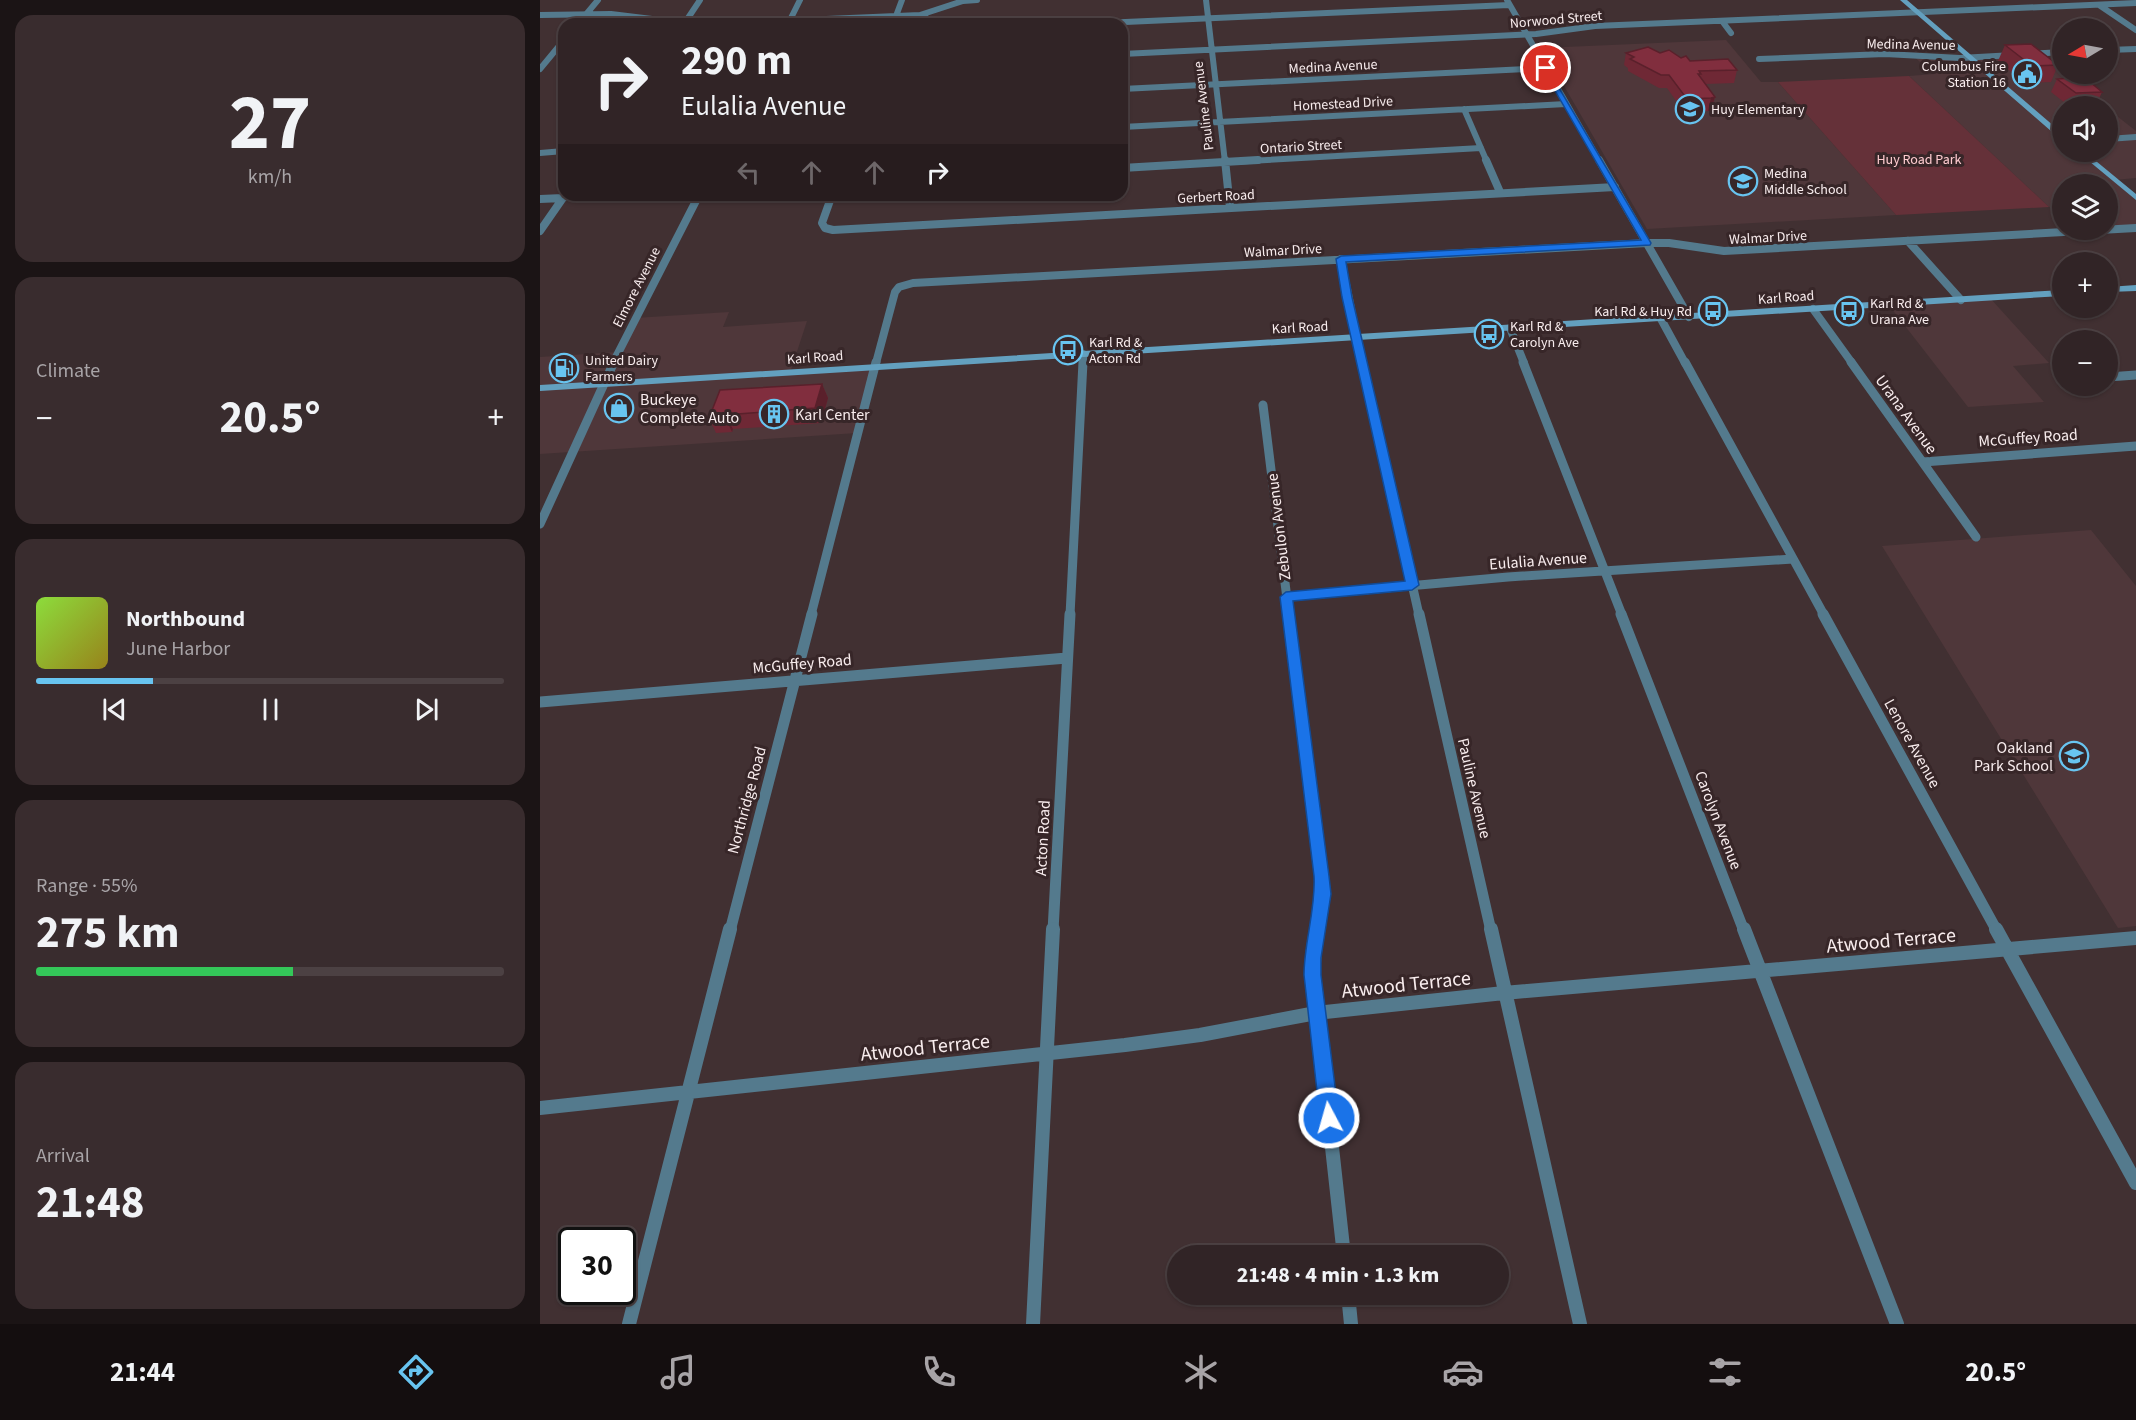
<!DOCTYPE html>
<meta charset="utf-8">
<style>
:root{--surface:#312426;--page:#392c2e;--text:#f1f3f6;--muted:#a8a4a7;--line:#4c4143;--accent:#68c4f0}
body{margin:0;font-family:"Source Sans 3",sans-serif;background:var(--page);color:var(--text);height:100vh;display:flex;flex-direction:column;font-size:22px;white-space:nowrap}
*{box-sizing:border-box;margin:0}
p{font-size:20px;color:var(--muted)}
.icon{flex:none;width:33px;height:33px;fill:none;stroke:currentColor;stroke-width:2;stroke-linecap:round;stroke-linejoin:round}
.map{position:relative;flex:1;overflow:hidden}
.side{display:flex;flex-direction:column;gap:15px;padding:15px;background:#1b1415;width:540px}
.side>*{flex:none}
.guide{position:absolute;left:18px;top:18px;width:570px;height:183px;border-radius:18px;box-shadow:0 2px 4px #0004,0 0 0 2px var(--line);background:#312426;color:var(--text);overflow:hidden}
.needle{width:39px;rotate:260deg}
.controls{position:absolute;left:1512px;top:18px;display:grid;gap:12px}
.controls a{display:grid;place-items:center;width:66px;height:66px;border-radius:50%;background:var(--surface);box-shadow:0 2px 4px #0004,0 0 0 2px var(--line);font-size:30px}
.speed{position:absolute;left:18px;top:1227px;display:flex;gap:12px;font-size:30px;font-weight:700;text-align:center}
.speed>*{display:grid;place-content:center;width:78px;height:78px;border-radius:50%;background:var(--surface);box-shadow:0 2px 4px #0004,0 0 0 2px var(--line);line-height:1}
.speed .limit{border:3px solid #111;border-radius:9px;background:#fff;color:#111}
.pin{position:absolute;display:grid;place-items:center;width:51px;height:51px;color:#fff;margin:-26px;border:3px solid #fff;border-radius:50%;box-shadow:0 2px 6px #0007}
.me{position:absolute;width:66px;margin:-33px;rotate:354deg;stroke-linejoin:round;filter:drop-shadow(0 0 4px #0008)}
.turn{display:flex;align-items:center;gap:21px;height:126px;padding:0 24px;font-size:27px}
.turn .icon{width:78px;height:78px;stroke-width:2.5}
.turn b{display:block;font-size:42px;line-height:51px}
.lanes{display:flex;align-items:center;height:57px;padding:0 24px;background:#0003;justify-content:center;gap:30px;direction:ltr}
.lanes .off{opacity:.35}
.big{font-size:45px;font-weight:700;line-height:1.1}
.side .card{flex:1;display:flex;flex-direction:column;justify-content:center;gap:9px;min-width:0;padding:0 21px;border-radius:18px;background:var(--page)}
.side .dial{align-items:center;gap:0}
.dial b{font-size:78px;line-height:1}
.song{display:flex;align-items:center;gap:18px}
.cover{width:72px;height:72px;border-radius:9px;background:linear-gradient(135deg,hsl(90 70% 55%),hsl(50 70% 35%))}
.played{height:6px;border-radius:3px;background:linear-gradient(90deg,var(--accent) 25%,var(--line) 25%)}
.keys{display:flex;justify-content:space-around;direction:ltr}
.heat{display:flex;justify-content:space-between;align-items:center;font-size:33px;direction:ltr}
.charge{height:9px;border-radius:4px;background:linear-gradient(90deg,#34c759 55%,var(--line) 0)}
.trip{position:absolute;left:627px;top:1245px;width:342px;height:60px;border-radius:30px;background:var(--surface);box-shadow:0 2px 4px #0004,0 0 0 2px var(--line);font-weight:700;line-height:60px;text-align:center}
.tab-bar{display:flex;height:96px;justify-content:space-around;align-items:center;background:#140e0f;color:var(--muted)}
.tab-bar .icon{width:42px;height:42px}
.tab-bar .active{color:var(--accent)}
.tab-bar b{font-size:27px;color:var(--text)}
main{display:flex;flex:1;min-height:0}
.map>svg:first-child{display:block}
.built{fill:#4f373a}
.green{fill:#653139}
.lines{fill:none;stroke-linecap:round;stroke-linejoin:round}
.minor-far4{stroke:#547a8d;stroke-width:6}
.minor-far3{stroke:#547a8d;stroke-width:8}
.minor-far2{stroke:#547a8d;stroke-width:9}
.minor-far1{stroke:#547a8d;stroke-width:11}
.minor{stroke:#547a8d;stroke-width:14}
.secondary{fill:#63a0bf;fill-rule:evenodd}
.wall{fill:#6f2835}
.shaded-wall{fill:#5a202b}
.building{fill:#812e3e;stroke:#5a202b;stroke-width:1.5}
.route{fill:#1a73e8;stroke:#114b97;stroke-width:1.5}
.labels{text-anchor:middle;stroke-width:6;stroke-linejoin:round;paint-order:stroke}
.far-street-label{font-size:14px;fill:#f8eced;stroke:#372628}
.far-poi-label{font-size:14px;fill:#f8eced;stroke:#372628;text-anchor:start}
.far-park-label{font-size:14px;fill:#ffccd0;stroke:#372628}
.poi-label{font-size:16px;fill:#f8eced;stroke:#372628;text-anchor:start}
.street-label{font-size:16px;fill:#f8eced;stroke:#372628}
.near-street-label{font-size:20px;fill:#f8eced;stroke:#372628}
</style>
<main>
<section class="side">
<div class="card dial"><b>27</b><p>km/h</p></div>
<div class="card"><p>Climate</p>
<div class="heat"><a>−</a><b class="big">20.5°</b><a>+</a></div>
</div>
<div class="card">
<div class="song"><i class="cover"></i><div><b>Northbound</b><p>June Harbor</p></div></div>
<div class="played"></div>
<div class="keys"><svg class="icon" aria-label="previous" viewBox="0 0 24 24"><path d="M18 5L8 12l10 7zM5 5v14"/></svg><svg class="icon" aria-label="pause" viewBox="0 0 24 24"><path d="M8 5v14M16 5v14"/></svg><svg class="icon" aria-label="next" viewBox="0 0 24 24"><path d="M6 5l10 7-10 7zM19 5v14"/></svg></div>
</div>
<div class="card"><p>Range · 55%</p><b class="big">275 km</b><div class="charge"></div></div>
<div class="card"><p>Arrival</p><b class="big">21:48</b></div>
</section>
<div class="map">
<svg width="1596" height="1324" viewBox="0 0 1596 1324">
<rect width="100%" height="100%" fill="#413032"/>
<!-- built -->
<path class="built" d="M1186,40L1221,82H1238L1356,215L1107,229L1002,48Z
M1497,54L1564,106H1522V152H1568V109L1596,131V178L1574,180L1596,199V228L1576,229L1568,222V184H1522V206L1509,207L1369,76L1394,74L1372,55L1396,58Z
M1450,298L1509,363L1473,366L1504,402L1428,407L1348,304Z
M189,312L183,327L267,321L250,373L336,367L317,433L0,454V357L78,352L95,318Z
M1551,530L1596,586V926L1578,928L1342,546Z"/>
<!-- green -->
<path class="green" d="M1369,76L1509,207L1356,215L1238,82Z"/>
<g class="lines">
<!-- minor-far4 -->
<path class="minor-far4" d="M666,0L685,162
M967,0L1060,162
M1559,5L1596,30
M0,15L71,14L153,24
M380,15L423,1L437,0
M1182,21L1191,33
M195,23L380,15L398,24
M38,24L58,0
M144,24L160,0
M170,24H179
M248,24L260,0
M353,24L362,0
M540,24L969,5
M1568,50L1596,49
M582,54L996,34L1055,26L1596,3
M1490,54L1522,52
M1219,59L1345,54L1420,58L1474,55
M0,69L24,40
M582,89L1006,68
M924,109L947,162
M582,127L1026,104
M1568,139L1596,137
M0,153L24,151
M691,162L941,148"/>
<!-- minor-far3 -->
<path class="minor-far3" d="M685,160L690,208
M946,160L960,192
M1059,160L1149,317
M582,168L718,160
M292,195L282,223L285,228L293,230L1075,187
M0,199L23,198
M0,231L25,195
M1368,241L1421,300
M801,259L822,363
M1273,309L1312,363
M1121,319L1145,363
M970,328L984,363
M73,363L159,195
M336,363L355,292L359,287L373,283L1107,243H1129L1184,251L1596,228
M543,363V354"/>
<!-- minor-far2 -->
<path class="minor-far2" d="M822,362L879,615
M983,362L1082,615
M1145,362L1284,615
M1311,362L1436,537
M1568,377L1596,375
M723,405L749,615
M1383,462L1596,446
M0,524L74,362
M746,597L968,577L1253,559
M271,615L336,362
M530,615L543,362"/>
<!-- minor-far1 -->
<path class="minor-far1" d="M749,614L782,876L777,931
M879,614L951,931
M1081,614L1204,931
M1283,614L1457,931
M0,702L527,658
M190,931L272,614
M513,931L530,614"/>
<!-- minor -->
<path class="minor" d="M777,929L773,975L804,1256
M951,929L1040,1324
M1204,929L1357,1324
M1456,929L1596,1183
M0,1108L585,1045L660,1035L776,1013L964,993L1596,938
M808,1294L811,1324
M89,1324L190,929
M493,1324L513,929"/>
<!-- secondary -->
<path class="secondary" d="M1360,0H1367L1522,133V138H1519Z
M1538,152H1545L1596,194V200Z
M1596,285V291L1568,292V287Z
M1522,290V296L0,391V385Z"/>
</g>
<!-- wall -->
<path class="wall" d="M1465,45L1518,65L1511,82L1485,83L1458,61Z
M1086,53H1120L1150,61L1197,70L1194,83L1165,84L1175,97L1171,110L1168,111L1144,112L1127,88H1119L1088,71V68L1084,65Z
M1517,79L1562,92L1556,105L1529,106L1511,92Z
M282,384L288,398L281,423L193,429L192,432L176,433L169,418Z"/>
<!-- shaded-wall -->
<path class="shaded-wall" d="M1175,97L1171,110L1168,111L1171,98Z
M282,384L288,398L281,423L275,408Z
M185,415L193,429L192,432L185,417Z"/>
<!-- building -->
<path class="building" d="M1491,44L1518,65L1492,66L1465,45Z
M1108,47L1120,53L1129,50L1141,58L1146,56L1150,61L1188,59L1197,70L1159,71L1161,74H1158L1175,97L1171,98L1147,99L1129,75H1121L1090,59L1094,57L1086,53Z
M1544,77L1562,92L1536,93L1517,79Z
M282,384L275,408L185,415V417L169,418L180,390Z"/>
<!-- route -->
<path class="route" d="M1006,66L1111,243L1110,245L806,262L812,297L879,585L872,590L753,601L789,876L791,894L781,958V975L799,1118L796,1125L789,1127L783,1125L780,1118L764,975C764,942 776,909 774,876L740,597L746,592L865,581L802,297L796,259L801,256L1101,240L1002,68Z"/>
<!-- icons -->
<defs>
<g id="civic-ring" transform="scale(1.5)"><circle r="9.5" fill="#372628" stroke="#68c4f0" stroke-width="1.5"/><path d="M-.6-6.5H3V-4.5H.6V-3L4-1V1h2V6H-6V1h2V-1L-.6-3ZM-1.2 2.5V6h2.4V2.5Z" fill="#68c4f0"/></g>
<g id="school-ring" transform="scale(1.5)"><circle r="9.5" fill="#372628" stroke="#68c4f0" stroke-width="1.5"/><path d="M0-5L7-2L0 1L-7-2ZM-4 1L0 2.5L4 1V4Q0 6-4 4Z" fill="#68c4f0"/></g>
<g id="bus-ring" transform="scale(1.5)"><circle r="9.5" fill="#372628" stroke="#68c4f0" stroke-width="1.5"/><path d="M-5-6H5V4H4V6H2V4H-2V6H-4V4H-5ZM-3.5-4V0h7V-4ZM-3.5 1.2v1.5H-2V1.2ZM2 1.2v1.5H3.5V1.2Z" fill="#68c4f0"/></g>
<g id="fuel-ring" transform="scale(1.5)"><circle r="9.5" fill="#372628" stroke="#68c4f0" stroke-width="1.5"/><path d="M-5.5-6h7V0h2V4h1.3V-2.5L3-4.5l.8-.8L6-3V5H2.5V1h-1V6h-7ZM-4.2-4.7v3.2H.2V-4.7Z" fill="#68c4f0"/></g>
<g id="shop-ring" transform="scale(1.5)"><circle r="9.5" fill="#372628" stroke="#68c4f0" stroke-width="1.5"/><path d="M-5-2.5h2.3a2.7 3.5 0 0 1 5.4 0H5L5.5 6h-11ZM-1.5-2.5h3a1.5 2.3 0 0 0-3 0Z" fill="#68c4f0"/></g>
<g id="building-ring" transform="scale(1.5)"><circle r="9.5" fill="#372628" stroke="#68c4f0" stroke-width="1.5"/><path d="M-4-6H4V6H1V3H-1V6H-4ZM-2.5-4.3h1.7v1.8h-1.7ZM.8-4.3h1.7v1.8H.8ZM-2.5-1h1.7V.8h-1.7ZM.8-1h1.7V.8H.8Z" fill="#68c4f0"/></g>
</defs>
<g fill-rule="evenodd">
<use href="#civic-ring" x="1487" y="74"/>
<use href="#school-ring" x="1150" y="109"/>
<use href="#school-ring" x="1203" y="181"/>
<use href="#bus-ring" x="1173" y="311"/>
<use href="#bus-ring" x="1309" y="311"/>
<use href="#bus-ring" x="949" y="334"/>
<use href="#bus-ring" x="528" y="350"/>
<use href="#fuel-ring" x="24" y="368"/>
<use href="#shop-ring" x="79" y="408"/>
<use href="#building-ring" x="234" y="414"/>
<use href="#school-ring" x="1534" y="756"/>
</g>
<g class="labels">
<!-- far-street labels -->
<g class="far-street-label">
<text transform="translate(1016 19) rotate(-5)" y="5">Norwood Street</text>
<text transform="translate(1371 44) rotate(1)" y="5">Medina Avenue</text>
<text transform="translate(793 66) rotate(-3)" y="5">Medina Avenue</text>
<text transform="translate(803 103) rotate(-3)" y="5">Homestead Drive</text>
<text transform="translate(663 106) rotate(-97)" y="5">Pauline Avenue</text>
<text transform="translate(761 146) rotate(-3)" y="5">Ontario Street</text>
<text transform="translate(676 196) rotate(-3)" y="5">Gerbert Road</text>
<text transform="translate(1228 237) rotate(-3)" y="5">Walmar Drive</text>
<text transform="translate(743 250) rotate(-3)" y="5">Walmar Drive</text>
<text transform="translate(96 287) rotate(-63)" y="5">Elmore Avenue</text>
<text transform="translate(1246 297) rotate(-4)" y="5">Karl Road</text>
<text transform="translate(760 327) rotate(-3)" y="5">Karl Road</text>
<text transform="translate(275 357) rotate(-4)" y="5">Karl Road</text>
</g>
<!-- far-poi labels -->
<g class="far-poi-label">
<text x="1466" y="71" text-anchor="end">Columbus Fire<tspan x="1466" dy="16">Station 16</tspan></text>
<text x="1171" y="114">Huy Elementary</text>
<text x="1224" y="178">Medina<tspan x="1224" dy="16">Middle School</tspan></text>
<text x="1330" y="308">Karl Rd &amp;<tspan x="1330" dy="16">Urana Ave</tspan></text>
<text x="1152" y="316" text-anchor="end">Karl Rd &amp; Huy Rd</text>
<text x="970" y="331">Karl Rd &amp;<tspan x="970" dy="16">Carolyn Ave</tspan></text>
<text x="549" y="347">Karl Rd &amp;<tspan x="549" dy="16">Acton Rd</tspan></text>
<text x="45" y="365">United Dairy<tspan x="45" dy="16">Farmers</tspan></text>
</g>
<!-- far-park labels -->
<g class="far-park-label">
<text x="1379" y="164">Huy Road Park</text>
</g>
<!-- poi labels -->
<g class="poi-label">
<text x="100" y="405">Buckeye<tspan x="100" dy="18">Complete Auto</tspan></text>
<text x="255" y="420">Karl Center</text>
<text x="1513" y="753" text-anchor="end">Oakland<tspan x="1513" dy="18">Park School</tspan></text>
</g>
<!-- street labels -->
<g class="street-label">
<text transform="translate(1367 414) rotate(54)" y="6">Urana Avenue</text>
<text transform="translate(1488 437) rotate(-4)" y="6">McGuffey Road</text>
<text transform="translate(738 527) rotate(-97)" y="6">Zebulon Avenue</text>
<text transform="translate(998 560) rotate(-4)" y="6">Eulalia Avenue</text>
<text transform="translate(262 663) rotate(-5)" y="6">McGuffey Road</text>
<text transform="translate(1373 743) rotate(61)" y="6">Lenore Avenue</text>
<text transform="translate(935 788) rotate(77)" y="6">Pauline Avenue</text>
<text transform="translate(206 800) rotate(-75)" y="6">Northridge Road</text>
<text transform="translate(1179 820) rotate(69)" y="6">Carolyn Avenue</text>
<text transform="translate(502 838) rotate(-87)" y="6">Acton Road</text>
</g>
<!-- near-street labels -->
<g class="near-street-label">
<text transform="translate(1351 940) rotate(-5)" y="7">Atwood Terrace</text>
<text transform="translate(866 984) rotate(-6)" y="7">Atwood Terrace</text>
<text transform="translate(385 1047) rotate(-6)" y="7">Atwood Terrace</text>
</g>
</g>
</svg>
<div class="controls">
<a><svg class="needle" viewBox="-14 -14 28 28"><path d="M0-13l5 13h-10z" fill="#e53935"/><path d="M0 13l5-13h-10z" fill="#a8a4a7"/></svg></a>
<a><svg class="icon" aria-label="sound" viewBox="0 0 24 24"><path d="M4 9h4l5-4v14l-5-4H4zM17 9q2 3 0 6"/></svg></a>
<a><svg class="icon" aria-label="layers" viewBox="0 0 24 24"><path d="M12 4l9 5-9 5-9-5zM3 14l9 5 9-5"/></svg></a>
<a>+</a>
<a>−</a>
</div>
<div class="speed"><div class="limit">30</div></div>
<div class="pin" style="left:1006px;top:68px;background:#d93025"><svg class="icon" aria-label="arrive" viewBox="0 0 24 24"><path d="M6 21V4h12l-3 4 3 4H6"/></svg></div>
<svg class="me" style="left:789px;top:1118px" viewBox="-20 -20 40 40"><circle r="17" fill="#1a73e8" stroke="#fff" stroke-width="3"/><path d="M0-11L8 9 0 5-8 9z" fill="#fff"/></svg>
<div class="trip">21:48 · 4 min · 1.3 km</div>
<div class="guide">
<div class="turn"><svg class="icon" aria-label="right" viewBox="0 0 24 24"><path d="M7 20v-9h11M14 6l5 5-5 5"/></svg><div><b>290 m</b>Eulalia Avenue</div></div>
<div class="lanes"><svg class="icon off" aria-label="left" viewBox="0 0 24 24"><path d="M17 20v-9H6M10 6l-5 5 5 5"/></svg><svg class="icon off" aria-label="ahead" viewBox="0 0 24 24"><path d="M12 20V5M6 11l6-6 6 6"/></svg><svg class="icon off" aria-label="ahead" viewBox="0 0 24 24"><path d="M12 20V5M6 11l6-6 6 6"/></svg><svg class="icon" aria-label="right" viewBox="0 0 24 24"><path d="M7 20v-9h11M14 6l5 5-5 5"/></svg></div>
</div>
</div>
</main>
<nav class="tab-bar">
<b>21:44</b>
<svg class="icon active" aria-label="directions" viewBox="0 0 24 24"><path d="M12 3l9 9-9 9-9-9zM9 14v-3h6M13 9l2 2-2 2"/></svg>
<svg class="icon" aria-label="music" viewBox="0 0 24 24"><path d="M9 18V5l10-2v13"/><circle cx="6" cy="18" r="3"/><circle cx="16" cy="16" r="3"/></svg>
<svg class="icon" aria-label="phone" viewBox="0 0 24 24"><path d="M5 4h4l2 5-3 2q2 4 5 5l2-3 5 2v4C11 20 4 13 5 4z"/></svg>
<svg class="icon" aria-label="climate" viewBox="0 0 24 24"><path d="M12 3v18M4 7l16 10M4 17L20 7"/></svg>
<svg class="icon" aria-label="car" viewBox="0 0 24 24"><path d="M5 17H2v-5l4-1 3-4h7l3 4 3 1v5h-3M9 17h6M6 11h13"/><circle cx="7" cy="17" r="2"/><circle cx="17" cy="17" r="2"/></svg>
<svg class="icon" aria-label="filters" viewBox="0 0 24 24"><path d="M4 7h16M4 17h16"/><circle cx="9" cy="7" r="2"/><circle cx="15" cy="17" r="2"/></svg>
<b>20.5°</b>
</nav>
